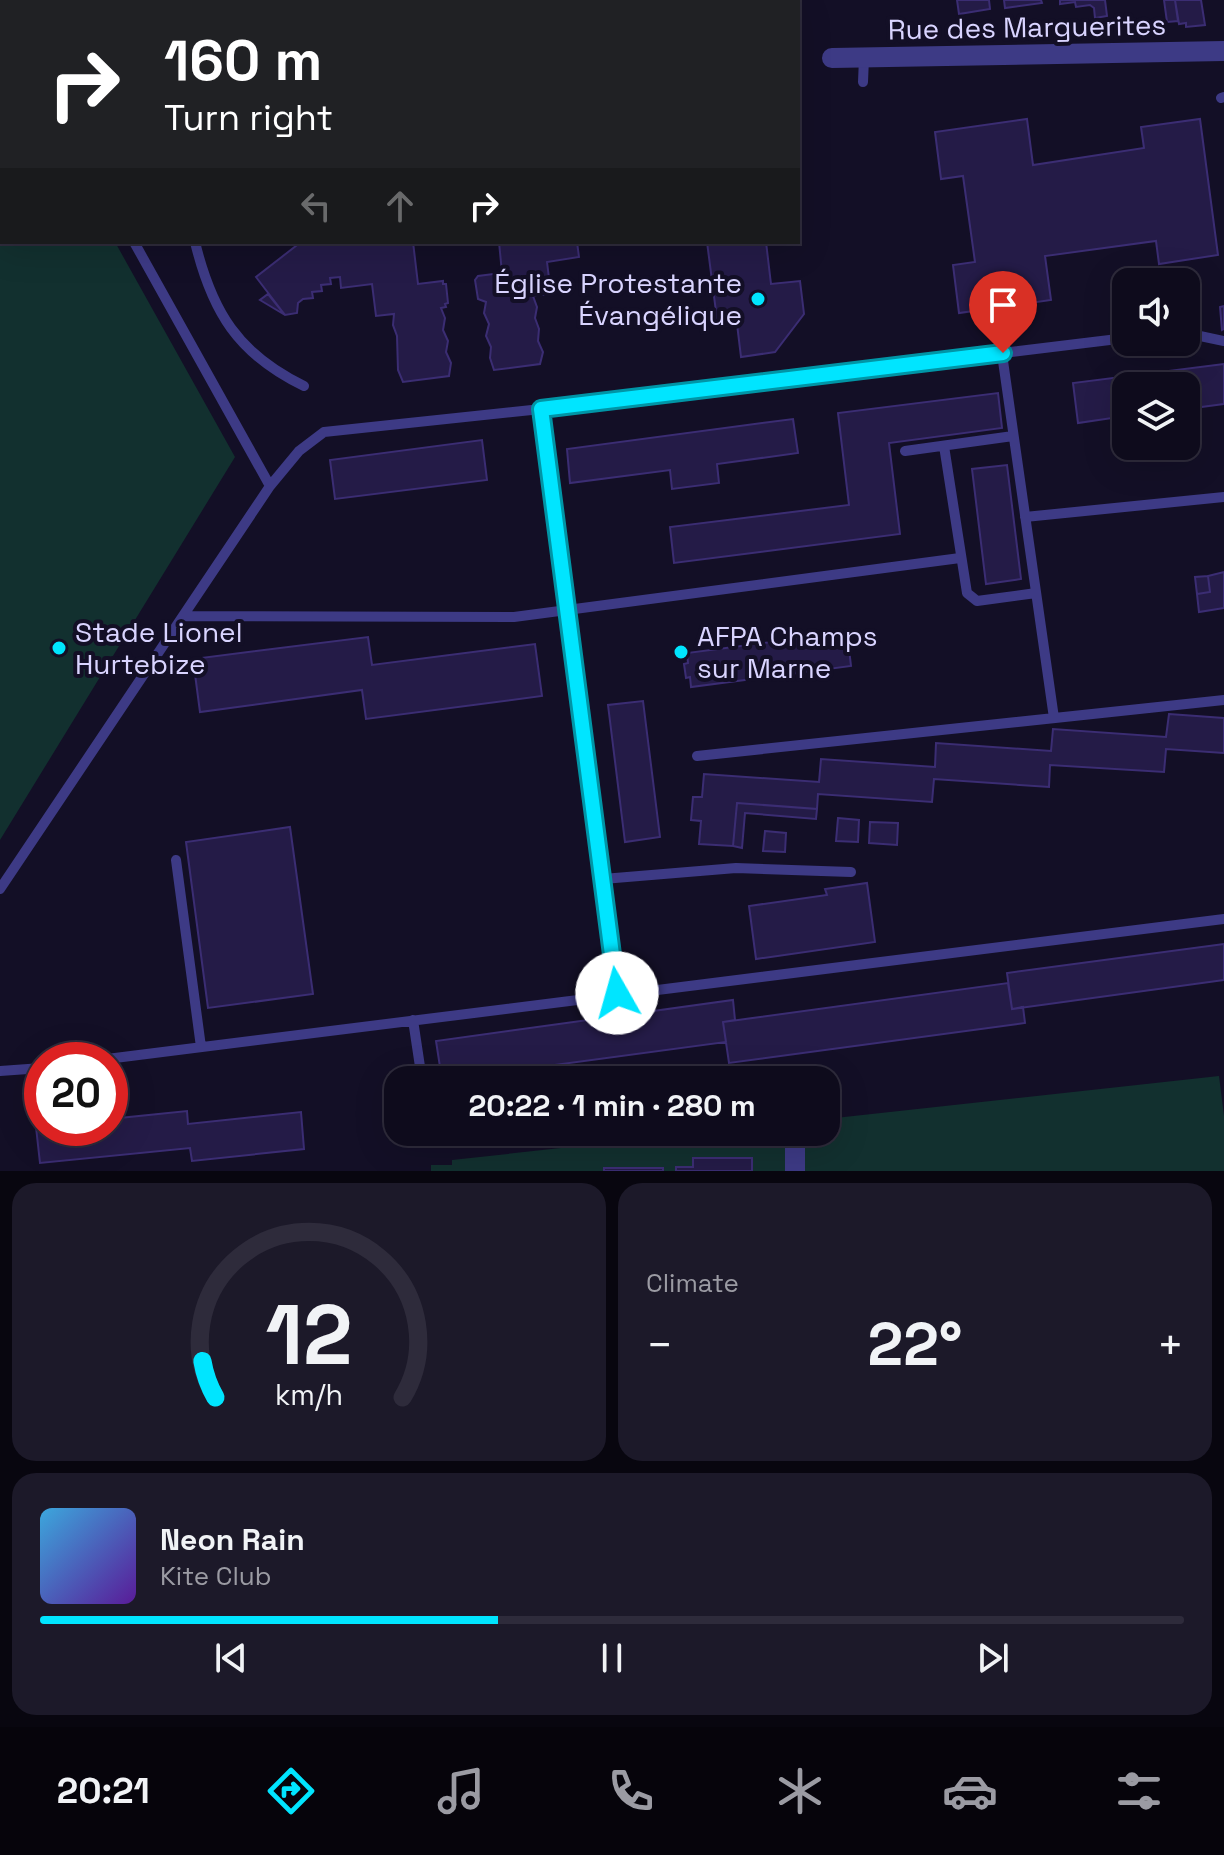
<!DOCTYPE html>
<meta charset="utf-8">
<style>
:root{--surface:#0e0b1c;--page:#1c1929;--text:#f1f3f6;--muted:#9b9ba3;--line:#2e2b3b;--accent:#00e5ff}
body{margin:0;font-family:"Space Grotesk",sans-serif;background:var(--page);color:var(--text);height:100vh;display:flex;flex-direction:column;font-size:30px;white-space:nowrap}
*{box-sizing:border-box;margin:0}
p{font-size:26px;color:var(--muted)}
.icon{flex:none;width:44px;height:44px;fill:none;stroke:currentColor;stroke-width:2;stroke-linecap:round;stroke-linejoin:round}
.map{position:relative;height:1171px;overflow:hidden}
.side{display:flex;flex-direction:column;gap:12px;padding:12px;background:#08060f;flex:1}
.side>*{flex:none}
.guide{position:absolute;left:0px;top:0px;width:800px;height:244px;box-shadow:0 8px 32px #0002,0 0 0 2px var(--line);background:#202124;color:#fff;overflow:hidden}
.controls{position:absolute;left:1112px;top:268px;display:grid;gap:16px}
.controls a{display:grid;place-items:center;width:88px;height:88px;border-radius:16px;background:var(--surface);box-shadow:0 8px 32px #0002,0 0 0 2px var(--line);font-size:40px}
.speed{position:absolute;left:24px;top:1042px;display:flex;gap:16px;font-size:40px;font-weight:700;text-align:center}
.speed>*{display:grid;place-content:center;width:104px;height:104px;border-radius:50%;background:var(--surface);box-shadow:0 8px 32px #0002,0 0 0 2px var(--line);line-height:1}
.speed .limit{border:12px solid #d22;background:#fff;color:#111}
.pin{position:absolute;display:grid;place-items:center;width:68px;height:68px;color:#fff;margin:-82px -34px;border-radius:50% 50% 50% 0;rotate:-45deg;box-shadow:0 0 8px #0007}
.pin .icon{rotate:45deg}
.me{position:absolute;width:88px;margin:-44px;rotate:353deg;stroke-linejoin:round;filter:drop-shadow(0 0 6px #0008)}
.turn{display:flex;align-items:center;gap:28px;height:168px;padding:0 32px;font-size:36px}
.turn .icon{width:104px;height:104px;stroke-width:2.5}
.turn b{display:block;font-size:56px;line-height:68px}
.lanes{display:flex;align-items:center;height:76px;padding:0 32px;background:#0003;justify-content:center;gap:40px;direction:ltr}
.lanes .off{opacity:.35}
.big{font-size:60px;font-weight:800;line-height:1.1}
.side .widget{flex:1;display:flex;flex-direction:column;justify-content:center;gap:12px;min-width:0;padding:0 28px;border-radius:24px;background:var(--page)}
.side .dial{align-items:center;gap:0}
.dial svg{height:208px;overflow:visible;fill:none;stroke:var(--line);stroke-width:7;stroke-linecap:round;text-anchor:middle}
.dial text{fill:var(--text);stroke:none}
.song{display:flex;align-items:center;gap:24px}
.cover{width:96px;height:96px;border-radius:12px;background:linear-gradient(135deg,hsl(200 70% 55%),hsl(270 70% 35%))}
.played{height:8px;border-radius:4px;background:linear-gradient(90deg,var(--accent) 40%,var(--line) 40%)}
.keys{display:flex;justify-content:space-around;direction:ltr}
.heat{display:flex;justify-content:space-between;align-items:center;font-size:44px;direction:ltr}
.side .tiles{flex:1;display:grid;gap:12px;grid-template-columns:1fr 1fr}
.widget:last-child{grid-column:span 2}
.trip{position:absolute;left:384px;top:1066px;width:456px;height:80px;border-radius:24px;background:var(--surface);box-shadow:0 8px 32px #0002,0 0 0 2px var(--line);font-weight:800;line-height:80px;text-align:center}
.tabs{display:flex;height:128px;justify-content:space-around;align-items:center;background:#06040b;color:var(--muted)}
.tabs .icon{width:56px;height:56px}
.tabs .selected{color:var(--accent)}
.tabs b{font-size:36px;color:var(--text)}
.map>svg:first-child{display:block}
.green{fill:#12302f}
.building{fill:#241b47;stroke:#3b2d73;stroke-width:2}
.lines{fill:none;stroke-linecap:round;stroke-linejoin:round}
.lane{stroke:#3d3a85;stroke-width:10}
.street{stroke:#3d3a85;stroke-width:20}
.route-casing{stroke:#0095a6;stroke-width:20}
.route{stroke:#00e5ff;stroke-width:14}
.poi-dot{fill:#00e5ff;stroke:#130f26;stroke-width:3}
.labels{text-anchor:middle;stroke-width:8;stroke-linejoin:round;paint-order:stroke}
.street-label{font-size:28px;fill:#d9d4ff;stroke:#130f26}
.poi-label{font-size:28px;fill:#d9d4ff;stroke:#130f26;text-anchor:start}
</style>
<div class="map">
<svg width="1224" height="1171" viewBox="0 0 1224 1171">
<rect width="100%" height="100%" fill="#130f26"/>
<!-- green -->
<path class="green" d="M0,198L2,242H115L235,457L0,840Z
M1219,1076L1224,1116V1171H431V1165H452V1160L707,1132H826V1119Z"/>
<!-- building -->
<path class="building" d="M238,0H326L327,1L235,2Z
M374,0H423L424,2H371Z
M957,0H989L990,9L959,14Z
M1004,0H1041L1042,3L1005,8Z
M1060,0H1105L1107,16L1095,18L1094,8L1090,5L1076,7L1075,2L1060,4Z
M1164,0H1175L1178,21L1167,22Z
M1175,0H1201L1205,25L1186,27V23L1179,24Z
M1027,119L1033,165L1144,148L1141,127L1200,119L1218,255L1159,264L1156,241L1045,256L1051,300L959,313L953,265L975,262L963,176L941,179L935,132Z
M301,242H413L418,284L443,281V284H446L448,303L445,304L446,307L441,308L445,318L443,330L448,341L446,352L451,363L449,376L403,382L398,370L397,336L393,325L394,314L376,316L372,284L341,288L340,277L330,278L331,284L321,285L322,291L312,292L313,298L303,299L298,303L297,313L285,315L256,277Z
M499,242H577L579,257L547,262L551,294L533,296L537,307L535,318L539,329L538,341L543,352L540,364L494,370L490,358L491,347L486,336L489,324L484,313L486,302L478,299L475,280L478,276L502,273Z
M707,242H766L771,284L800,281L804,314L775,352L741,357L737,324L718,327Z
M268,294L285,315L260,300Z
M1224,306V329L1222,330L1220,307Z
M1224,364V404L1186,409V386H1126V416L1078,423L1073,383Z
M998,393L1002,428L889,443L900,534L674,563L670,527L849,505L838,413Z
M793,419L798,453L717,464L719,483L672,489L670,470L570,483L567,449Z
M482,440L487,480L335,499L330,460Z
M1007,465L1021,579L986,584L972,469Z
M1224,572V608L1199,612L1197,594L1210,592L1208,576Z
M1208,576L1210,592L1197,594L1195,577Z
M847,632L851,666L691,687L690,677L686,678L684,664L688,663L687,653Z
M368,637L372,665L535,644L542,696L366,719L362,690L200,712L193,659Z
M643,701L660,837L625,842L608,705Z
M1169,714L1224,718V753L1166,749L1164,772L1050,765L1049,787L934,779L932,802L818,794L817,809L737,803L733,846L699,844L701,821L691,820L693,797H702L704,774L819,782L821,759L935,767L936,743L1051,751L1053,729L1166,737Z
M737,803L817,809L816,819L745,813L742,848L733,846Z
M838,818L859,820L858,842L836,841Z
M870,822L898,823L897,845L869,843Z
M290,827L313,994L208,1008L186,842Z
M765,831L786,833L785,852L763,851Z
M867,883L875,942L756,959L749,906L827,895L825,889Z
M1224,944V980L1012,1009L1007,973Z
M1008,983L1012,1009L1023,1007L1025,1023L729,1063L723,1022Z
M733,1000L735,1020L723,1022L726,1042L442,1080L436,1041Z
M187,1111L188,1124L301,1112L304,1149L192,1161L190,1148L40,1163L36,1127L110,1128V1119Z
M693,1158H752V1171H676V1167H693Z
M604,1168H663V1171H604Z"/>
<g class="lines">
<!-- lane -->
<path class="lane" d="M863,82L864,58
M1221,98L1224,97
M134,242L270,486
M195,242C212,312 238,354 304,386
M1186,333L1224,341
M1003,361L1054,718
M541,409L617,993
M944,446L967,593L977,601L1036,593
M905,451L1013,436
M1025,517L1224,497
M184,616L514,617L960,558
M697,756L1224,700
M176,860L201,1047
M603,879L736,868L851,872
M0,889L270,486L299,451L324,432L541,409L1126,338
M413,1020L422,1080
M99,1060L1224,919
M0,1071L42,1068"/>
<!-- street -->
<path class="street" d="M832,58L1224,51
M0,163H2
M795,1171V1147"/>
</g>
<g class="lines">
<!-- route casing -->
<g class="route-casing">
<path id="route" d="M617,993L541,409L1003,353"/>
</g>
<!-- route -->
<use href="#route" class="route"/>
</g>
<!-- markers -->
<g class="poi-dot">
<circle cx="758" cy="299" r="8"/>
<circle cx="59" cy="648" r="8"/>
<circle cx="681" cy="652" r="8"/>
</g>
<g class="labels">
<!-- street labels -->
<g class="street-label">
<text transform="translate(1027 27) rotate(-1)" y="10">Rue des Marguerites</text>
</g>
<!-- poi labels -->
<g class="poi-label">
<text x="742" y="293" text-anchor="end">Église Protestante<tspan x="742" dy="32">Évangélique</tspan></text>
<text x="75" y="642">Stade Lionel<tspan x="75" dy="32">Hurtebize</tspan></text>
<text x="697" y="646">AFPA Champs<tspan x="697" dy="32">sur Marne</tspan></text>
</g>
</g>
</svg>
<div class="controls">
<a><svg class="icon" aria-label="sound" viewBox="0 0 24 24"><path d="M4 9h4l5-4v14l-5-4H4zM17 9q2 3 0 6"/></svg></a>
<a><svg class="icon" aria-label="layers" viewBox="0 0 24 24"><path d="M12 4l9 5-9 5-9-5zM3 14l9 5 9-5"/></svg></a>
</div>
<div class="speed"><div class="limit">20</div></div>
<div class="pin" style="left:1003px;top:353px;background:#d93025"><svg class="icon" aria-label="arrive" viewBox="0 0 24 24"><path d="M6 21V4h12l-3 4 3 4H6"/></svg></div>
<svg class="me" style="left:617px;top:993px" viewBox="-20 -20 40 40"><circle r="19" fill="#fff"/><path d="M0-13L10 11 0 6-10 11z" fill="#00e5ff"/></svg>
<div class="trip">20:22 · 1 min · 280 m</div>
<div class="guide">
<div class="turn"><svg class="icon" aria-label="right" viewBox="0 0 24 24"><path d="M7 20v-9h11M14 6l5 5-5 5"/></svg><div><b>160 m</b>Turn right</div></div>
<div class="lanes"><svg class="icon off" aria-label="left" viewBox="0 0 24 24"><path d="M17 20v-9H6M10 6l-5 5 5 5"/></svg><svg class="icon off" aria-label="ahead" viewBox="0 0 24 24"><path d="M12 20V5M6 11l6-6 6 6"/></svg><svg class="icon" aria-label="right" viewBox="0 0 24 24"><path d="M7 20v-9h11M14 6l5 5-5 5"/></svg></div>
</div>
</div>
<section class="side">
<div class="tiles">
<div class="widget dial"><svg viewBox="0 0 100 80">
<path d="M14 69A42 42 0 1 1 86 69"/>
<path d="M14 69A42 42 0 0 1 9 55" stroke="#00e5ff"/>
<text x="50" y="56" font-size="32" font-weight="700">12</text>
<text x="50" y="72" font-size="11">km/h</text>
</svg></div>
<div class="widget"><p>Climate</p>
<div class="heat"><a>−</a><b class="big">22°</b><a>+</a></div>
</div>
<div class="widget">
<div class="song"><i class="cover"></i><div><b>Neon Rain</b><p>Kite Club</p></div></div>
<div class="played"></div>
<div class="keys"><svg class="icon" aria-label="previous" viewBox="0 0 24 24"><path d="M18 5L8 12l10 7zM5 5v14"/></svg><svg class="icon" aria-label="pause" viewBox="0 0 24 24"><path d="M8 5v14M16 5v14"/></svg><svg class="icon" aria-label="next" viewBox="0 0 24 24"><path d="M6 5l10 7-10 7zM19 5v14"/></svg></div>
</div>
</div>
</section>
<nav class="tabs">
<b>20:21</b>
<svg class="icon selected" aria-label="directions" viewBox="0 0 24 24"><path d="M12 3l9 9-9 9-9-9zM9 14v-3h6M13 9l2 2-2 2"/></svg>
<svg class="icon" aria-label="music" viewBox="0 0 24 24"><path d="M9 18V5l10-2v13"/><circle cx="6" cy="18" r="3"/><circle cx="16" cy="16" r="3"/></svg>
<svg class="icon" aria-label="phone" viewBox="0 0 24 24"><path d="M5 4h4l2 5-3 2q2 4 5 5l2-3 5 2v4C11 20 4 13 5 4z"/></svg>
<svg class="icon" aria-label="climate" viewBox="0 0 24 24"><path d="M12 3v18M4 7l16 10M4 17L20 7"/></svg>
<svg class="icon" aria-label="car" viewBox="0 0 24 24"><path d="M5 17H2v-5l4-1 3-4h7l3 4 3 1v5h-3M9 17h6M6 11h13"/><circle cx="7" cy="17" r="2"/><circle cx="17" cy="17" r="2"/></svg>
<svg class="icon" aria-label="filters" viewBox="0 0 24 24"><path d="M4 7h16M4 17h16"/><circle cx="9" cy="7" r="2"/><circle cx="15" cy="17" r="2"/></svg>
</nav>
